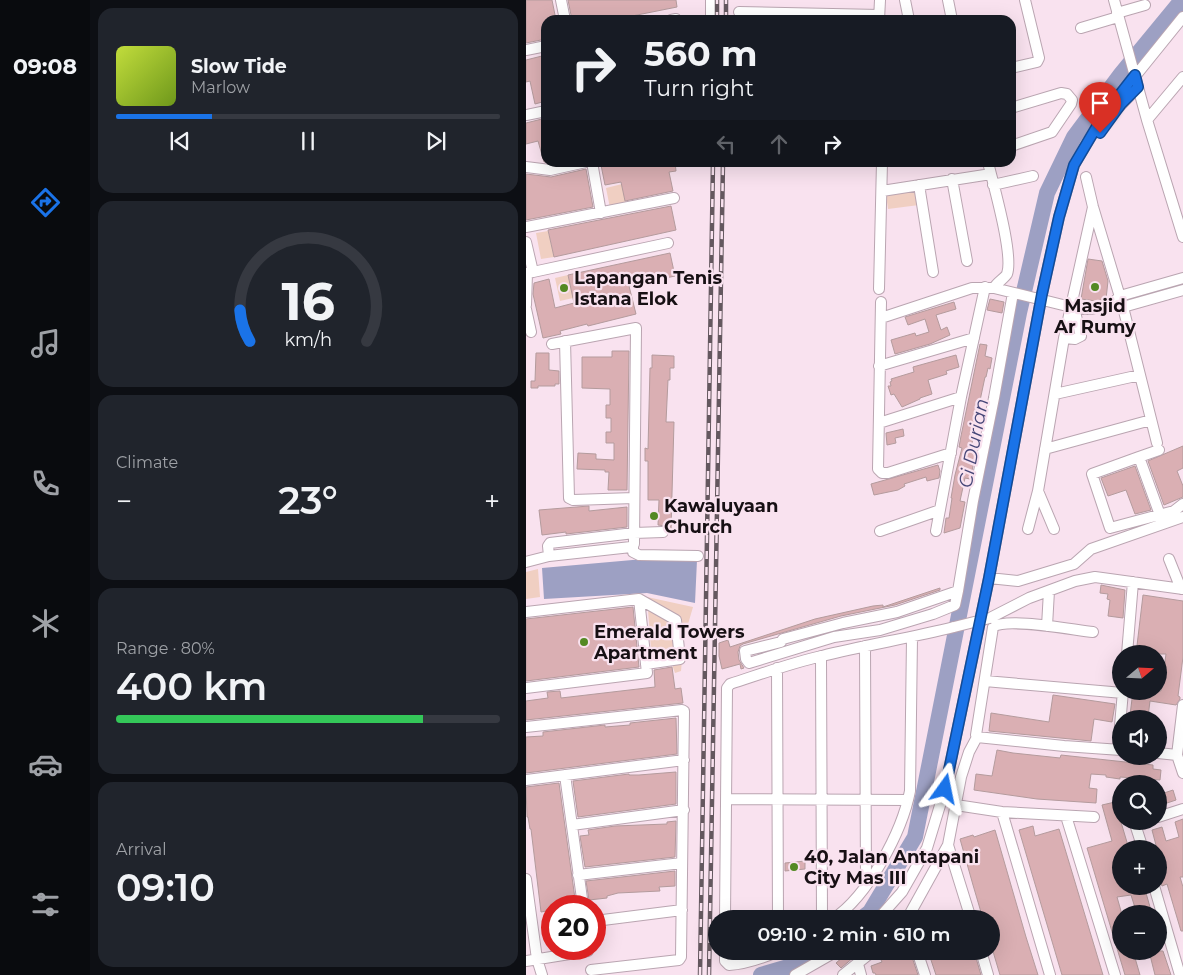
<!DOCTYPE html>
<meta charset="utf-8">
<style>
:root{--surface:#171b24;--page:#20242c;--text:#f1f3f6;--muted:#9ea1a6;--line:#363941;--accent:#1a73e8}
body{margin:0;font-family:Montserrat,sans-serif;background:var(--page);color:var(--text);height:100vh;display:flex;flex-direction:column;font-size:19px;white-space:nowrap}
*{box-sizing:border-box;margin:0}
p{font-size:16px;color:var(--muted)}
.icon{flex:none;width:28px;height:28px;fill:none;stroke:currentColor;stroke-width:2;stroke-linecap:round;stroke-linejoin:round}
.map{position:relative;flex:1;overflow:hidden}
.side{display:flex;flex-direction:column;gap:8px;padding:8px;background:#0d0f14;width:436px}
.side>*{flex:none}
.hud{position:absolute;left:15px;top:15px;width:475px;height:152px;border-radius:15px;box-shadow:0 5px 20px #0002;background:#171b24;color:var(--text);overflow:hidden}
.needle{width:32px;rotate:71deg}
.tools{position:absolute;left:586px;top:645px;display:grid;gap:10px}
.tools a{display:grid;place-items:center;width:55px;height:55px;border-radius:50%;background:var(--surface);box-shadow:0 5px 20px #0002;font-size:25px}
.speed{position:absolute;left:15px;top:895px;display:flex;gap:10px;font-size:25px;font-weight:700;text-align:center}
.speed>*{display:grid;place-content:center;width:65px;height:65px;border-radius:50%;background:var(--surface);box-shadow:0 5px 20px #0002;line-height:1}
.speed .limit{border:8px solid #d22;background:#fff;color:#111}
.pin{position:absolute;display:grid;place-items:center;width:42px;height:42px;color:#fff;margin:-51px -21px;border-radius:50% 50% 50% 0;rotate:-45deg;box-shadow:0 0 5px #0007}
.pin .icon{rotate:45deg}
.me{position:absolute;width:55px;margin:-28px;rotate:12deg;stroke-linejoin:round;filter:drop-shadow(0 0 4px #0008)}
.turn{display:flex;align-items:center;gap:18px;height:105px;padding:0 20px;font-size:22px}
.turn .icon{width:65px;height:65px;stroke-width:2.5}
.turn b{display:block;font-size:35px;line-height:42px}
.lanes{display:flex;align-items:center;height:48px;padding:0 20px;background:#0003;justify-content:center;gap:25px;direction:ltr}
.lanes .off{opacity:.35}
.big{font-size:38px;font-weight:600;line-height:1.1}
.side .widget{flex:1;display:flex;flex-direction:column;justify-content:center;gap:8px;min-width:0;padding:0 18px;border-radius:15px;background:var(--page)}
.side .dial{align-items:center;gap:0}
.dial svg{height:130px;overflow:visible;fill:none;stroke:var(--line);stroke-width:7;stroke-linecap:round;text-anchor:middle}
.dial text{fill:var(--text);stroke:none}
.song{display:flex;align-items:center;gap:15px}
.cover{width:60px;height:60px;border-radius:8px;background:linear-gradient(135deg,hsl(70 70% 55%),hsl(80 70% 35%))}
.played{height:5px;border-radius:2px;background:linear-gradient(90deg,var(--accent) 25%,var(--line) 25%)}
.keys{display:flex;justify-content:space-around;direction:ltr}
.heat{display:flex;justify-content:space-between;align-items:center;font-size:28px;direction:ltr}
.charge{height:8px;border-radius:4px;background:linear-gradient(90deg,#34c759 80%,var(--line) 0)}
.trip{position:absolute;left:182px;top:910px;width:292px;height:50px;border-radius:25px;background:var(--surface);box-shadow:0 5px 20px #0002;font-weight:600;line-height:50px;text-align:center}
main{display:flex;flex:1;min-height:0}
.dock{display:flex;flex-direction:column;width:90px;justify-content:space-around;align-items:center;background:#090b0e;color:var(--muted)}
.dock .icon{width:35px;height:35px}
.dock .on{color:var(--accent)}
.dock b{font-size:22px;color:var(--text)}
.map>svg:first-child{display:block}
.green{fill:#f0cfc2}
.water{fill:#9da0c3}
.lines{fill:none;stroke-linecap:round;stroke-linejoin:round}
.river{stroke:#9da0c3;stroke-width:16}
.building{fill:#daafb3;stroke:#b49b9d}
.minor-casing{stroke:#baa5b1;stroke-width:12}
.minor{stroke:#fff;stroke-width:10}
.rail-casing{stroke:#64585f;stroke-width:4.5}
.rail{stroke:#f9e2ef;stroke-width:2.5;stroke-dasharray:8;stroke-linecap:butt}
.minor-bridge-casing{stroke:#baa5b1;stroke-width:12;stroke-linecap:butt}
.minor-bridge{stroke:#fff;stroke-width:10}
.route-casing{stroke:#114b97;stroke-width:12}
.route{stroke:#1a73e8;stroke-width:9}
.poi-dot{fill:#538923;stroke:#f9e2ef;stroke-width:2}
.labels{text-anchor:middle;stroke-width:4.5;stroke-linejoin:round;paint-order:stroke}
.poi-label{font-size:18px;font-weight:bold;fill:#171014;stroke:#f9e2ef;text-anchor:start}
.water-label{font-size:19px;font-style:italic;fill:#454677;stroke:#f9e2ef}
</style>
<main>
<nav class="dock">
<b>09:08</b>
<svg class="icon on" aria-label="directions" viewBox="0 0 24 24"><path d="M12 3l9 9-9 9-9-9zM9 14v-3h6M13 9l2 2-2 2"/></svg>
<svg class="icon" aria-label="music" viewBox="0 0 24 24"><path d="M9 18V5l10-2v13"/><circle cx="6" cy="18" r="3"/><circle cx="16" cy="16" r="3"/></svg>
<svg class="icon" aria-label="phone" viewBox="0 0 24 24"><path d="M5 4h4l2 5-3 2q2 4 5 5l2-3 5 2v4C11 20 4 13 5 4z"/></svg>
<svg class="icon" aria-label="climate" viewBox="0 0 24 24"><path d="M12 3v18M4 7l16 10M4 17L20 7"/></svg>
<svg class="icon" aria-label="car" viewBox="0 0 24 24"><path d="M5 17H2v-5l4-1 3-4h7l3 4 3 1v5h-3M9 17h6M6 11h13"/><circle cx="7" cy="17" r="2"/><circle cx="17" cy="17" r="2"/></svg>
<svg class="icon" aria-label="filters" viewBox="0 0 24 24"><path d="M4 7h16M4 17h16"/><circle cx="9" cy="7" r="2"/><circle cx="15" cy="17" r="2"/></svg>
</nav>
<section class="side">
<div class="widget">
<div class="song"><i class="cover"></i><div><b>Slow Tide</b><p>Marlow</p></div></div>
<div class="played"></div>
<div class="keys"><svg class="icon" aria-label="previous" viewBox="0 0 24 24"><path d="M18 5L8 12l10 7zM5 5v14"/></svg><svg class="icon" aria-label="pause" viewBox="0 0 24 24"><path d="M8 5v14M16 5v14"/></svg><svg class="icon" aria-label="next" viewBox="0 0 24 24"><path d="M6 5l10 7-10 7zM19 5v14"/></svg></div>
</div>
<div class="widget dial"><svg viewBox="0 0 100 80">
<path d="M14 69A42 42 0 1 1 86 69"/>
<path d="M14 69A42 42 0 0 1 8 50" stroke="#1a73e8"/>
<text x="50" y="56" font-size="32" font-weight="700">16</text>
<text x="50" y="72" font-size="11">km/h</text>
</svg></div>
<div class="widget"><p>Climate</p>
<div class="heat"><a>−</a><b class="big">23°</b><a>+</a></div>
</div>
<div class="widget"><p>Range · 80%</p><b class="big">400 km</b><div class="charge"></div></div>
<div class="widget"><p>Arrival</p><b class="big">09:10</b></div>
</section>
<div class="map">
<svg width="657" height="975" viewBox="0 0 657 975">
<rect width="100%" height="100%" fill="#f9e2ef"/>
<!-- green -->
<path class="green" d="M96,184L100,204L84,208L80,188Z
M391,190L393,205L362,209L360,195Z
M22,231L28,257L15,259L10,233Z
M42,275L47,298L34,301L29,278Z
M12,569L14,597L0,599V572Z
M121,597L167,607L158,638L155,671L149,673L144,659L126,662Z"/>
<!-- water -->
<path class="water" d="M163,555L171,560L169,603L121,593L18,599L16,568Z"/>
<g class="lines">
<!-- river -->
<path class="river" d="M335,919L344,912L389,837L493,313L521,193L548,137L595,74L656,0
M235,975L276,963L292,951"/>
</g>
<!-- building -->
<path class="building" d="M0,0H26L30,20H20V39L0,43Z
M42,0H150L151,7L86,20H46Z
M20,55V101L9,104L4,81L0,82V60Z
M20,118V162H18L12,141L0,144V123Z
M85,162H149L150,171L143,172L147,191L99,201L95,182L79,185L75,165Z
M60,169L67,207L0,220V174L25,177Z
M145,206L150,230L28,257L22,230Z
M144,253L149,276L103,286L110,314L62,326L61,324L34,331L35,334L17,338L7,294L8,283L23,279L29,308L48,303L42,275Z
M562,259L576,261L582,281L580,299L570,301L555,299Z
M464,299L478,302L476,313L461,310Z
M428,302L430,309L410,315L415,330L421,327L424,335L404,344L369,354L365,340L389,333L390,336L403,332L399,319L382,325L379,317Z
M454,344L461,345L459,356L466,358L464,369L462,368L460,377H459L448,429L445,451L450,452V453L444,479L439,478L434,501L439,502L434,528L418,533L420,518H423L426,498H425L429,475L436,448L433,447L435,436Z
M86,351H103L101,490H82L83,472H79V470L51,469L52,453L70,454V459L88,460V443H80V432H85V418H80V405H84V389L56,388V357H86Z
M10,353H23V370L33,371V384H29V386H12V388H5V381H9Z
M126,355L148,356V368H144V380H142L140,422H148L145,530L140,526L132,525L133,500H122V461H119V448L122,449L124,368H126Z
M430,355L433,367L420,371L421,374L402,380L406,394L394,398V399L376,407L368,394L365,395L362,386H365L364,382L366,381L365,379L388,372L387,367Z
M377,429L378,436L369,438L370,443L361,445L360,433Z
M657,446V468L651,471L657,486V497L638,505L622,461Z
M412,465L414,471L413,478L401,481L400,477L378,484L379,486L372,490L348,495L345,484Z
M609,466L625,510L609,514L600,490L582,496L575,478Z
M63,506V511L101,507V527L40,534V532L16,535L13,510Z
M575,585L599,590L597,618L582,616L584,600L581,599L582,594L574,593Z
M414,588V590L369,605L315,616L217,644L214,646L212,652L213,660L218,668L215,669L214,664L196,669L193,656V643L202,640L204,647L289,619L347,606L357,605V607Z
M617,595L657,601V657L652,696L654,697V699L650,705L624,701L622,717L604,715L607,691H635L640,654H610Z
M107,607L113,667L0,681V619Z
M146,667L149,689L155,688L157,703L0,720V701L22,698L21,692L34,691L35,698L129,687L128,670Z
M527,695L589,704L586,722L568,719L565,741L463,731L465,713L523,722Z
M150,718L151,754L0,773V737L17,736V732L79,725V727L104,725V723Z
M471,750L487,753L534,758L535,755L627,765V769L635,770L634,780L594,777V779L580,777V775L565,774L563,788L571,789L570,803L511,799L448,790L450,774L466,776Z
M150,772V804L52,817L47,781L103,774V775H113Z
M33,783L50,906H26V910L15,912L5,829H4L2,817H1L0,787Z
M647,790L650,800L638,804L637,801L632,803V795Z
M589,802L603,849H595V886H618L626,914H611L605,895L591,897L595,911V951H607L614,975H599L561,848L586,841L576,805Z
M657,819V877H654L657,887V931H655L641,884L636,886L633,878L639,876L632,857V849H631L626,830L636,827L640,841L653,837L649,822Z
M150,821L149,857L59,867L54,836L63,835L62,830L89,826L141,824V822Z
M507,826L509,836L533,829L577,975H536L493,830Z
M469,830L500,937L512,975H474L466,948V919H457L447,885L434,839L447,835L448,837Z
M279,861V869L259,871V863Z
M149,871V886L133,887L134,891L92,893L81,896V898L63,900L60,881Z
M324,951H335L315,968L310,963Z
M366,951H384L392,975H350L349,973H347L345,966L356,962L355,960L367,956Z
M402,951H448L455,975H410Z
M623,951H637L645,975H629Z"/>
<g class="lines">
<!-- minor casing -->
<g class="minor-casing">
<path id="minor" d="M35,0L39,20
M379,0L383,20
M422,0L426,20
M588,0L621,120L657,237
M213,12L353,15
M591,13L619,5
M145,20L150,19
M185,20V0
M353,20L354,0
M555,28L592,17
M0,50L20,46
M485,68L511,62L513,58L499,0
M485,108L535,93L541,94L546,100L545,104L526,132L485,146
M592,108L612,87
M0,115L20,111
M621,120L657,77
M66,162L75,213
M462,162C467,184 488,255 481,274C478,279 471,282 468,288
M0,167L24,170L60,162
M560,177L567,207L597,307L631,443
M426,179L441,261
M393,185L407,272
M467,185L507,176
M356,191L465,174
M0,227L148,198
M0,242L7,272L1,273L0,305
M7,272L142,243
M353,289L356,162
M590,300L594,296L657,278
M355,302L352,469L356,473H362L425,453
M0,309L5,332
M355,318L446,288H468L545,307L564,309L584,305L597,307L657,290
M538,338L549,339L555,336L548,308
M39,341L43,498L47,500L108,498
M353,366L448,338
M529,394L614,375
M353,423L435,397
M519,449L625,420
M633,450L613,457L634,515
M613,457L566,474L584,528L648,511L657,504
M512,491L528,529
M502,529L512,491L538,338L567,207
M354,531L414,510
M410,531L435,397L459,287
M107,547V552L113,555L172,556
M23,556L22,546L24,543L108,533L137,532
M643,559L655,589
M0,562L23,556L105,547L108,544L110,328L26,344
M463,578L492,581L548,564L565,549L657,517
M432,591L371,612L317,623L257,639L255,642L219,651L220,659L223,663L308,637L354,630L407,614L429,605L432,591L447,501L468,398L487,293
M113,599L150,620L154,659L120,664
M0,612L113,599L121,673L0,688
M464,618L503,598L549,581L569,577L657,589
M521,626L523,591
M339,646L340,883
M601,654L607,582
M295,656L296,919
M251,668L252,919
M459,681L597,693
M657,705L651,755L657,773
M0,727L156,710L158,711L155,957L153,960L65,970
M451,737L538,746L595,750
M592,749L597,691
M632,753L651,755
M39,775L57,906
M0,780L158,760
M201,799L382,800
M430,805L476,812L568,817
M476,812L524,975
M540,816L589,975
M632,817L657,809
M609,824L617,849
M46,825L158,810
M422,845L445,919
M52,875L156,863
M0,879L11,959L16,975
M628,886L654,975
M199,919L201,688L204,684C235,674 265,663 296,656C340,645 384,638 428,627
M307,919C342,896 376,832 384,791L386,638
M352,919L376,892L401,848L419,789L463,578L516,294L533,217L548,165L577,116L657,17
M381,919L422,845L435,777L443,752L451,737L450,735L467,627C481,617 547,630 567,632
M69,921L156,910
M199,951V961L203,965C221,964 237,958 253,951
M391,951L399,975
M455,951L462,975
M0,961L62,951
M332,964L335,975
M269,975L311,951
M317,975L347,951"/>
</g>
<!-- minor -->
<use href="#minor" class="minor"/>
<!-- rail casing -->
<g class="rail-casing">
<path id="rail" d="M191,20V0
M200,20V0
M174,975L187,162
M183,975L197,162"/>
</g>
<!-- rail -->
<use href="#rail" class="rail"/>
<!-- minor-bridge casing -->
<g class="minor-bridge-casing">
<path id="minor-bridge" d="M428,627L464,618"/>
</g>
<!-- minor-bridge -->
<use href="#minor-bridge" class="minor-bridge"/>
</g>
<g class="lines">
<!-- route casing -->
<g class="route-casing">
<path id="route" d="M419,789L463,578L516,294L533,217L548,165L577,116L609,75L612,87L595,104L574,133"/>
</g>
<!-- route -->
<use href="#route" class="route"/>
</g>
<!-- markers -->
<g class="poi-dot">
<circle cx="569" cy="287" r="5"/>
<circle cx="38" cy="288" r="5"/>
<circle cx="128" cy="516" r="5"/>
<circle cx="58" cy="642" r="5"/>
<circle cx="268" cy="867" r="5"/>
</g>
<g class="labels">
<!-- poi labels -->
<g class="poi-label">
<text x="48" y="284">Lapangan Tenis<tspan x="48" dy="21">Istana Elok</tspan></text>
<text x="569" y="312" text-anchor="middle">Masjid<tspan x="569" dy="21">Ar Rumy</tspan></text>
<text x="138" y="512">Kawaluyaan<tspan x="138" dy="21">Church</tspan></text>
<text x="68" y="638">Emerald Towers<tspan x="68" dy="21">Apartment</tspan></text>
<text x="278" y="863">40, Jalan Antapani<tspan x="278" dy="21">City Mas III</tspan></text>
</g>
<!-- water labels -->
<g class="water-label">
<text transform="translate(447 443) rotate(-79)" y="7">Ci Durian</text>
</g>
</g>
</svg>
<div class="tools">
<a><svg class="needle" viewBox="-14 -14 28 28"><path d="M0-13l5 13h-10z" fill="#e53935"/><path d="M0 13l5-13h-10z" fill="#9ea1a6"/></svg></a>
<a><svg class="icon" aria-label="sound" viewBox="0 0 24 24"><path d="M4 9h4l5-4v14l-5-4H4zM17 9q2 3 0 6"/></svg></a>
<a><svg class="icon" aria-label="search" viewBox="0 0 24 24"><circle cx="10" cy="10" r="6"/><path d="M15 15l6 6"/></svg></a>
<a>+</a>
<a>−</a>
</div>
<div class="speed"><div class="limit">20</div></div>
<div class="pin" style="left:574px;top:133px;background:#d93025"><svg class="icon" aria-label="arrive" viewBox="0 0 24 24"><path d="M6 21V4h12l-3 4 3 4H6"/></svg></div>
<svg class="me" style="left:419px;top:789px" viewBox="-20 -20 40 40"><path d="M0-17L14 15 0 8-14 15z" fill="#1a73e8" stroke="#fff" stroke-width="4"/></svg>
<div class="trip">09:10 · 2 min · 610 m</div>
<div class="hud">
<div class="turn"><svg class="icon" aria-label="right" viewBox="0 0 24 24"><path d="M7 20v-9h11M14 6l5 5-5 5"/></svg><div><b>560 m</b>Turn right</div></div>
<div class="lanes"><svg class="icon off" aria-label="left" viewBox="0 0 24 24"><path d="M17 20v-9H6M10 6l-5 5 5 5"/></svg><svg class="icon off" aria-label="ahead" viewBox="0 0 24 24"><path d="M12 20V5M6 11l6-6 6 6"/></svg><svg class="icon" aria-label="right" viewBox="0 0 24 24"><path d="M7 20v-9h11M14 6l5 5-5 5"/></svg></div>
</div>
</div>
</main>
